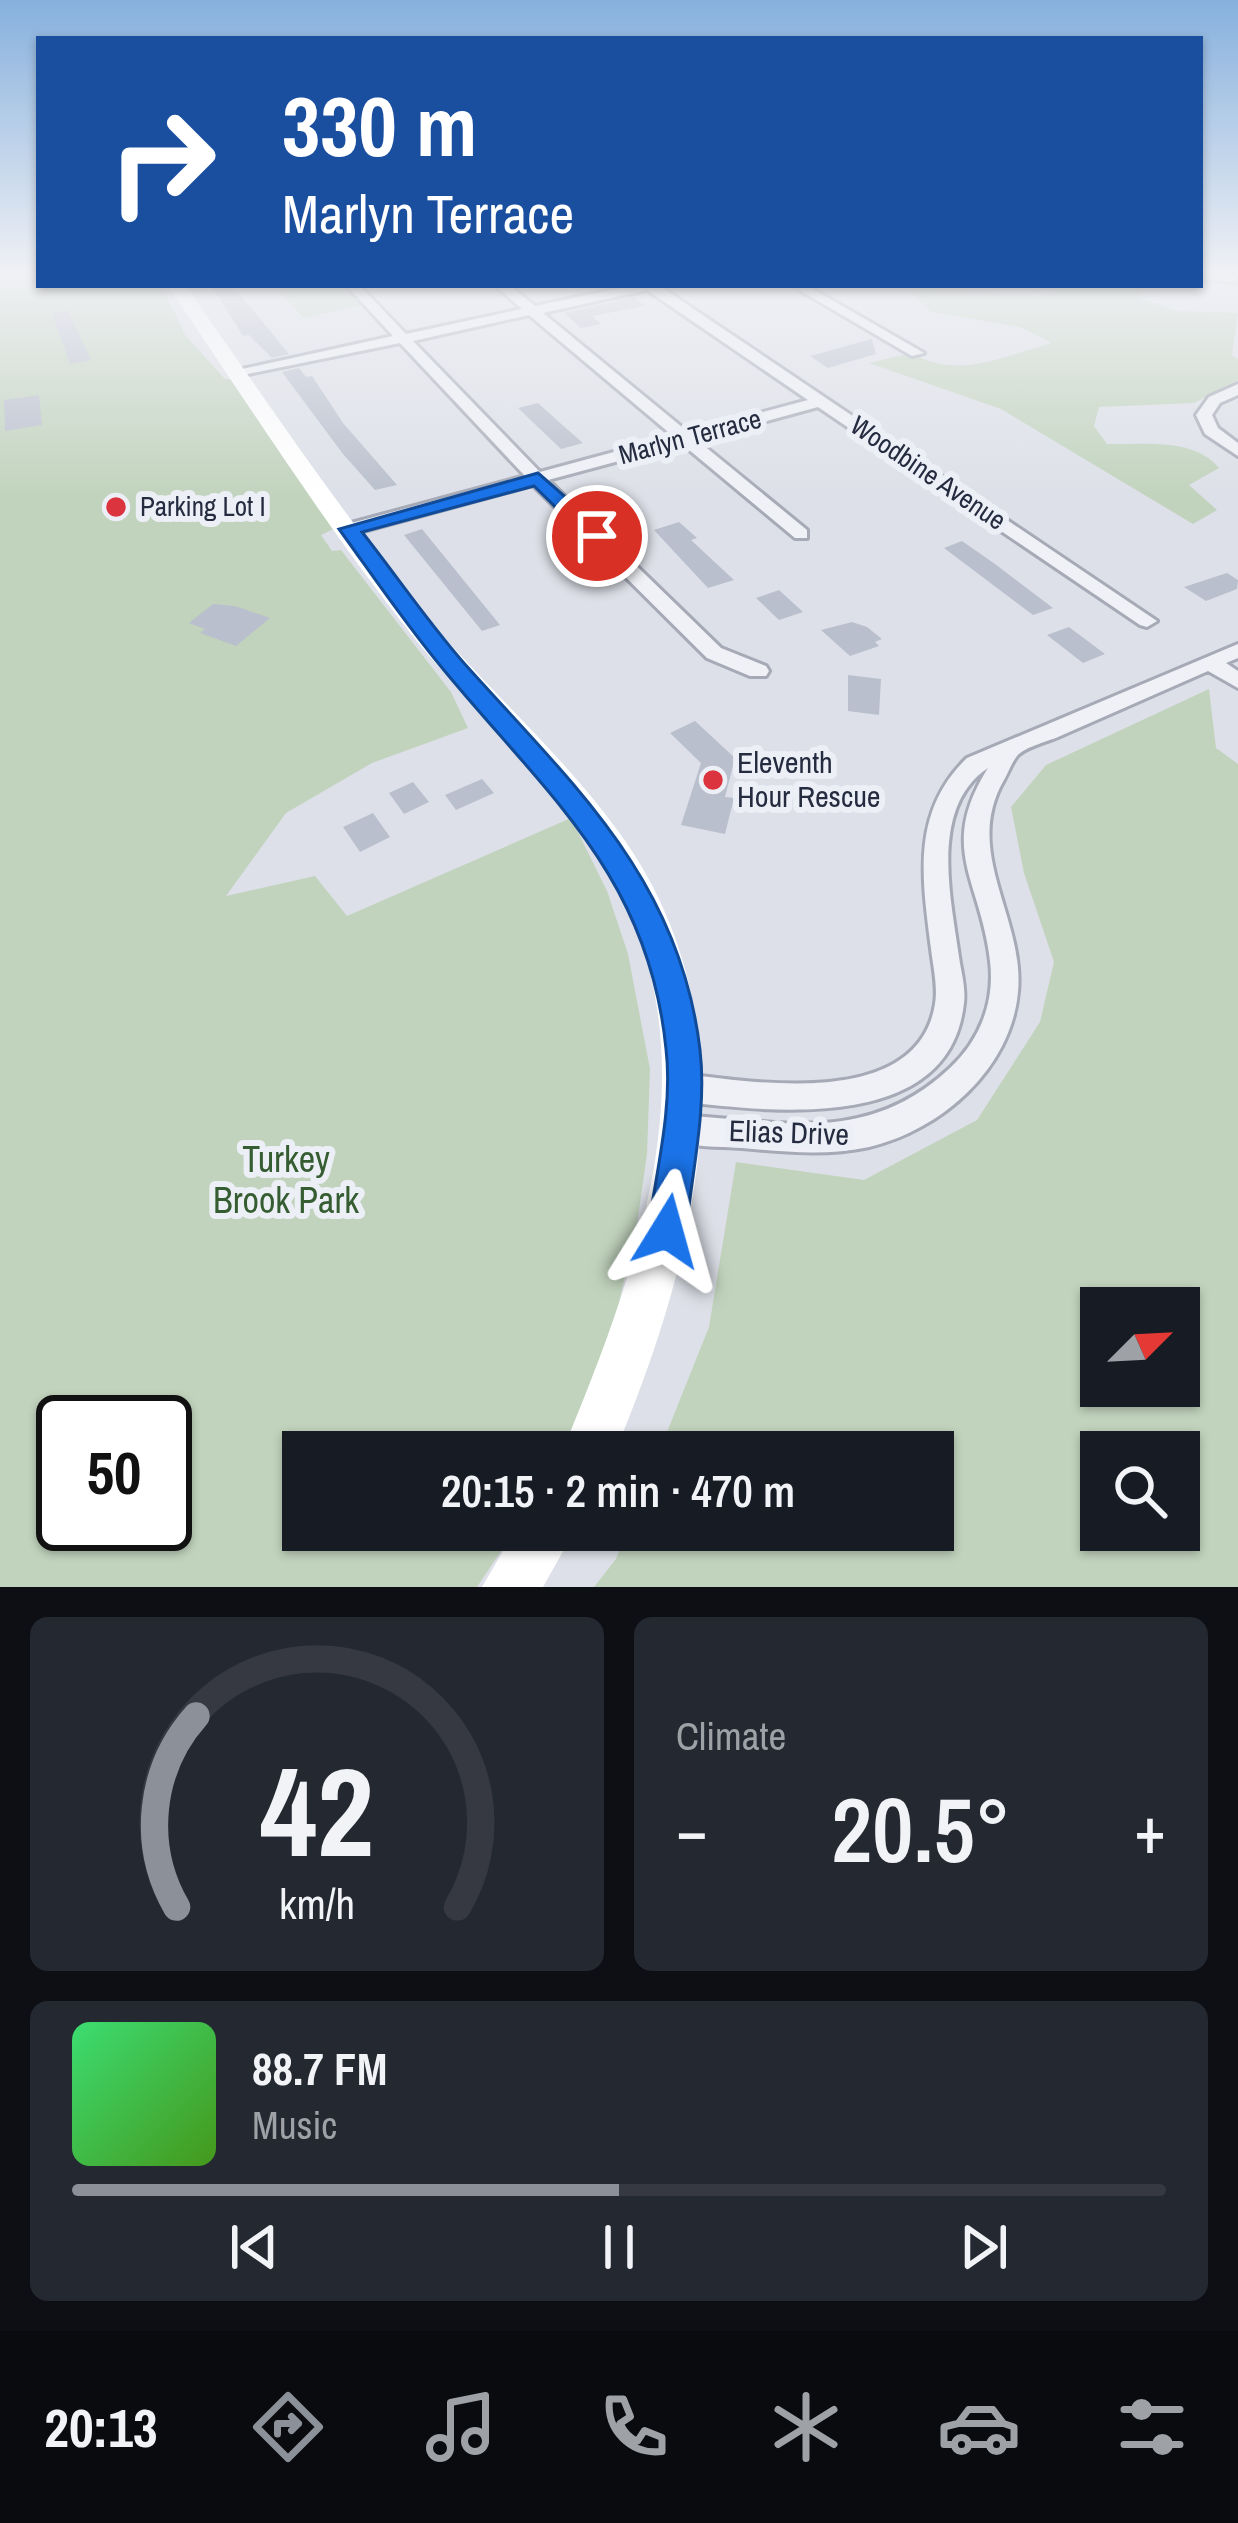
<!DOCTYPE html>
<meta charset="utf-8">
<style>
:root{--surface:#171b24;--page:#242831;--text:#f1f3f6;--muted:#9ea1a6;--line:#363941;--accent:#8c9099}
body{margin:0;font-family:"Archivo Narrow",sans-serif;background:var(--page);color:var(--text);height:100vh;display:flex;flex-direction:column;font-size:45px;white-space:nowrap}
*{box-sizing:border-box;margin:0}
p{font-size:39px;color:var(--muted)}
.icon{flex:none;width:66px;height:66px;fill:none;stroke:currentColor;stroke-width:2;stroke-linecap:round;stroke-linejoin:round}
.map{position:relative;height:1587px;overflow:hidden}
.panel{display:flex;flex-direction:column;gap:30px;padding:30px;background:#0d0f14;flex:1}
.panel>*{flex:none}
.banner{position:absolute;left:36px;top:36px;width:1167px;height:252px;border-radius:0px;box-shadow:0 3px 9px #0004;background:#1a4fa0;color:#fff;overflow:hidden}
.needle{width:78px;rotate:66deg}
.controls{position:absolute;left:1080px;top:1287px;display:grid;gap:24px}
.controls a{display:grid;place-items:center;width:120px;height:120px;border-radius:0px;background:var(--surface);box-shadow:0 3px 9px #0004;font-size:60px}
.speed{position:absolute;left:36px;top:1395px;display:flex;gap:24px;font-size:60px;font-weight:700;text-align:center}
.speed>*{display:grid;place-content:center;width:156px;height:156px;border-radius:50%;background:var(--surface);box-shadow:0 3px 9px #0004;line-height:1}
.speed .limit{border:6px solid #111;border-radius:18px;background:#fff;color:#111}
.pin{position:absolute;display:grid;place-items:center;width:102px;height:102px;color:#fff;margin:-51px;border:6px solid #fff;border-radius:50%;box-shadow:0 3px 12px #0007}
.me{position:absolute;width:132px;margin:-66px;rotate:8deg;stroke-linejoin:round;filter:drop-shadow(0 0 9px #0008)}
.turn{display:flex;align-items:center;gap:42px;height:252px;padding:0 48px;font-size:54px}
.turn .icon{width:156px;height:156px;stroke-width:2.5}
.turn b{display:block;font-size:84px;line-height:102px}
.big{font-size:90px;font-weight:600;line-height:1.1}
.panel .card{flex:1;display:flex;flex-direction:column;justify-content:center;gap:18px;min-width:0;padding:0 42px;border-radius:18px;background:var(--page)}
.panel .dial{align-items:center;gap:0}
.dial svg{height:312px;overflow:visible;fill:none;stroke:var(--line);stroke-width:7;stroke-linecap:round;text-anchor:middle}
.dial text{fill:var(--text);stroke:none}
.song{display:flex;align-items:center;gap:36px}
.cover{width:144px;height:144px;border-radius:18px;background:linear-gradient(135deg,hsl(140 70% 55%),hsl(100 70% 35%))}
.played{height:12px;border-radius:6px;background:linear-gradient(90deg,var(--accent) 50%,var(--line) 50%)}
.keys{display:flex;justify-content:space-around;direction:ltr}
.heat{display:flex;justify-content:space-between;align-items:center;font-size:66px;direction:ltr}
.panel .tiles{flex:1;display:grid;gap:30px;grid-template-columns:1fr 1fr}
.card:last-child{grid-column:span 2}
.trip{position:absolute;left:282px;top:1431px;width:672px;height:120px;border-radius:0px;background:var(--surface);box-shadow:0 3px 9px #0004;font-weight:600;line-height:120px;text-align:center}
.tab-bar{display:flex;height:192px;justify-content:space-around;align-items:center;background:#090b0e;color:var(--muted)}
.tab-bar .icon{width:84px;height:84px}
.tab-bar .active{color:var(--accent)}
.tab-bar b{font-size:54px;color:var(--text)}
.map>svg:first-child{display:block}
.green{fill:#c1d3bd;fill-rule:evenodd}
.building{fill:#b9bfcc}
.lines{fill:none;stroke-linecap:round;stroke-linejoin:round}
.street-casing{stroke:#a6aab6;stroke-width:6}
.street{fill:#f0f1f6;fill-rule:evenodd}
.secondary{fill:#fff;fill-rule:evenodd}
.route{fill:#1a73e8;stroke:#114b97;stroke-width:3}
.poi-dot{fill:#db343f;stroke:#eceff6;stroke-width:4.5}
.labels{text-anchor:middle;stroke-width:12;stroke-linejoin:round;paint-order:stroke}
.far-street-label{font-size:27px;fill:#252c40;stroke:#eceff6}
.far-poi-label{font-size:27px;fill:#252c40;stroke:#eceff6;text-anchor:start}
.poi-label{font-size:30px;fill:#252c40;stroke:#eceff6;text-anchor:start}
.street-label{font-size:30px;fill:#252c40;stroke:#eceff6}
.near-park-label{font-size:36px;fill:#355d31;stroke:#eceff6}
</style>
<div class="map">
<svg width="1238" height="1587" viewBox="0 0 1238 1587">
<rect width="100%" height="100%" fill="#dde0e8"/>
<!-- green -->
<path class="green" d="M0,275H39V285H162L185,335L225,379H234L338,527L321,535L332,551L341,550L451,692L468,728L372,763L286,813L226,896L315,876L347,916L571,818L607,891L628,954L650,1069L647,1154L637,1224L608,1351L565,1445L561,1452H303V1530H515L477,1587H0ZM63,1422H165V1524H63Z
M302,285H346L366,305L303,318L278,290Z
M903,285L1039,296L1054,292L1050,285H1156L1136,297L1178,311L1238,313L1232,355L1238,359V380L1194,403L1099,407L1094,426L1107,444C1143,445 1194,437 1219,468L1189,485L1217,510L1193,524L1001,409L869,363L911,353C960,380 1000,357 1052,343L1020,327L931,312Z
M1209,689L1216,748L1238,764V1587H594L616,1559L627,1530H933V1452H659L709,1327L736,1162L864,1180L977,1120L1040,1022L1054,962L1024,873L1011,807L1046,765ZM1179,1308V1386H1101V1308ZM1101,1452H1179V1530H1101Z"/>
<!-- building -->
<path class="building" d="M211,285H229L239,293L289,354L272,358L249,335L243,336Z
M634,297L645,306L592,316L601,324L581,328L564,313Z
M68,311L91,360L70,364L52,314Z
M872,339L876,354L828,368L810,356Z
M299,368L306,377L312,376L343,423L397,485L375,490L343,454L282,372Z
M39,395L42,425L5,431L4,400Z
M538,403L559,422L583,443L561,449L518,408Z
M679,522L697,538L691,540L734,580L708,588L654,530Z
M422,529L500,625L482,631L404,535Z
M962,541L995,564L1053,608L1033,615L944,548Z
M1227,573L1238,580L1237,589L1206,601L1184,587Z
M779,590L803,612L779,620L756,598Z
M213,604L235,606L270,618L236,646L200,633L205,629L189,623Z
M852,622L867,627L882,639L875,642L879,646L850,656L821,630Z
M1069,627L1105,654L1083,663L1047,635Z
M848,675L881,679L879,715L848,711Z
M695,721L735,758L725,797L734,798L725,834L681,825L701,763L670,733Z
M482,779L494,793L456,810L445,795Z
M413,782L429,802L404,814L389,793Z
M373,813L390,837L360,852L343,827Z"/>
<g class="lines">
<!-- street casing -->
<g class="street-casing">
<path id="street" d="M1200,275L1233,276L1238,282L1200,279Z
M346,285H359L406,334L522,309L495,285H509L535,306L634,285H658L1157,621L1147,627L1140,625L818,407L697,440L807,530V538H795L682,444L548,480L721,648L766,666L769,671L766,676H750L707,658L533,485L356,533H344V525L525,476L400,343L233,377V371L393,336ZM647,290L808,400L688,432L543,313ZM529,315L673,436L540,472L413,341Z
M791,285H806L924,353L912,356Z
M1238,384V395L1220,403L1212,415L1218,428L1238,443V456L1205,434L1196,415L1209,397Z
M1238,644V658L1226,663L1238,671V688L1208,671C1158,693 1108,715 1058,737C1046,742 1025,747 1017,756C1012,762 1008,773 1004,780C962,852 1025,918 1018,992C1011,1069 941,1130 869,1147C828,1156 784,1152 742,1148C718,1146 692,1148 670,1139L665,1129L670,1119L681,1115C783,1122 868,1145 950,1068C980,1040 995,1002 990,961C981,880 937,849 988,768C929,807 951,898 959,957C961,971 966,988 964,1003C950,1133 775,1112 685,1102L674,1098L670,1088L674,1078L685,1074C758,1083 918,1109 935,1004C938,987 933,966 931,949C922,878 911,812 967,758Z"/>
</g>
<!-- street -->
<use href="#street" class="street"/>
<!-- secondary -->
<path class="secondary" d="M167,285H185C265,398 342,515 431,622C491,693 563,755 618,831C757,1020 698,1254 615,1452H562C641,1261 725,1038 593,848C540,770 470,707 411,634C323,523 247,402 167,285Z
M515,1530H575L543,1587H482Z"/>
</g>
<!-- sky -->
<linearGradient id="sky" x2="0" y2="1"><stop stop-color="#86b0dd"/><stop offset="0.55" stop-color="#f0f1f5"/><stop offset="1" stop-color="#f0f1f5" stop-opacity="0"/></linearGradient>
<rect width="1238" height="497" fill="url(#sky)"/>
<!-- route -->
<path class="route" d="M538,473L604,531V540H589L534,486L362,532C396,575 427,621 463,662C571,783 680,878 700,1050C707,1109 692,1172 686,1231L680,1244L667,1250L653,1244L648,1231C656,1172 673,1108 666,1049C649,876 546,794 443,669C406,625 373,576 339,529Z"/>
<!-- markers -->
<g class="poi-dot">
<circle cx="116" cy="507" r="12"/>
<circle cx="713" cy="780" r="12"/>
</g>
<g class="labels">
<!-- far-street labels -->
<g class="far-street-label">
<text transform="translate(690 437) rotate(-15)" y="9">Marlyn Terrace</text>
<text transform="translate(928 473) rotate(34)" y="9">Woodbine Avenue</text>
</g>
<!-- far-poi labels -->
<g class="far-poi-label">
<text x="140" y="516">Parking Lot I</text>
</g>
<!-- poi labels -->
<g class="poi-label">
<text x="737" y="773">Eleventh<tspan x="737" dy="34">Hour Rescue</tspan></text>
</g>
<!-- street labels -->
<g class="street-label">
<text transform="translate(789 1133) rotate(2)" y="10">Elias Drive</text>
</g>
<!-- near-park labels -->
<g class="near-park-label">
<text x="286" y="1172">Turkey<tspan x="286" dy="41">Brook Park</tspan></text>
</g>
</g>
</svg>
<div class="controls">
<a><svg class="needle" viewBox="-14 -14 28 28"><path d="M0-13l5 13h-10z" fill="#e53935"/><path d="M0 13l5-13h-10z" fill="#9ea1a6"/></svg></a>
<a><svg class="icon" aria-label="search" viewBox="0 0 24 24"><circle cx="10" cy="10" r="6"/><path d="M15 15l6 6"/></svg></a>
</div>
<div class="speed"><div class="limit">50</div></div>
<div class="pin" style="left:597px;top:536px;background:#d93025"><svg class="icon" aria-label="arrive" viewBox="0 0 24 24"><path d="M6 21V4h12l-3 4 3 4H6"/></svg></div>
<svg class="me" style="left:667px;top:1231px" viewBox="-20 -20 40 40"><path d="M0-17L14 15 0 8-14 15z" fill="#1a73e8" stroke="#fff" stroke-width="4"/></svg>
<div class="trip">20:15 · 2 min · 470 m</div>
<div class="banner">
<div class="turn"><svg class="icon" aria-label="right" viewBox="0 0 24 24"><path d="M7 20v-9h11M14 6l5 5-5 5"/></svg><div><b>330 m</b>Marlyn Terrace</div></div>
</div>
</div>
<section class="panel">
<div class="tiles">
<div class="card dial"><svg viewBox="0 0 100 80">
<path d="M14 69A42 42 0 1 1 86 69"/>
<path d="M14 69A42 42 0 0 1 19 20" stroke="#8c9099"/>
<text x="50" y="56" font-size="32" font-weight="700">42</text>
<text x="50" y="72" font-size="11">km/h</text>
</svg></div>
<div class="card"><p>Climate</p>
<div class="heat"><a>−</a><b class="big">20.5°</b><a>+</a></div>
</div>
<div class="card">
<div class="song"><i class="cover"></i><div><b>88.7 FM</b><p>Music</p></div></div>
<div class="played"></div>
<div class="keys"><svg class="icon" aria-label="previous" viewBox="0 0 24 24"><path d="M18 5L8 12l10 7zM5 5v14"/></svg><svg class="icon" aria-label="pause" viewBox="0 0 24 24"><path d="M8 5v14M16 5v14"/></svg><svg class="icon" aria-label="next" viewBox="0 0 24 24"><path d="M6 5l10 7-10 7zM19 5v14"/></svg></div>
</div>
</div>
</section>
<nav class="tab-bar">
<b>20:13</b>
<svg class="icon active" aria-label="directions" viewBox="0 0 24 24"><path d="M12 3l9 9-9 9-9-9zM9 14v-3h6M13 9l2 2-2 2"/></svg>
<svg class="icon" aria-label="music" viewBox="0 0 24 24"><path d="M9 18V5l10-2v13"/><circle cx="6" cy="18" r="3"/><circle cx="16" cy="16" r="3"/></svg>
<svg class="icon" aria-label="phone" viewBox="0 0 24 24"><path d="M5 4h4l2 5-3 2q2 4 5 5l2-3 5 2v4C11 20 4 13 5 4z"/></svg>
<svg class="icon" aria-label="climate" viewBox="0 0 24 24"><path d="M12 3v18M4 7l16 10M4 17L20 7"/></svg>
<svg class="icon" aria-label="car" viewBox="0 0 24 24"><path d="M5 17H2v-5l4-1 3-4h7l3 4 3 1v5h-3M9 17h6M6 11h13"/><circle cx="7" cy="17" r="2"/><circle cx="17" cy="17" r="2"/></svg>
<svg class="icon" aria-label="filters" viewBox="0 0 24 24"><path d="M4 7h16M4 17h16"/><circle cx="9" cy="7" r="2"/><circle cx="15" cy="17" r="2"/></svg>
</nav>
